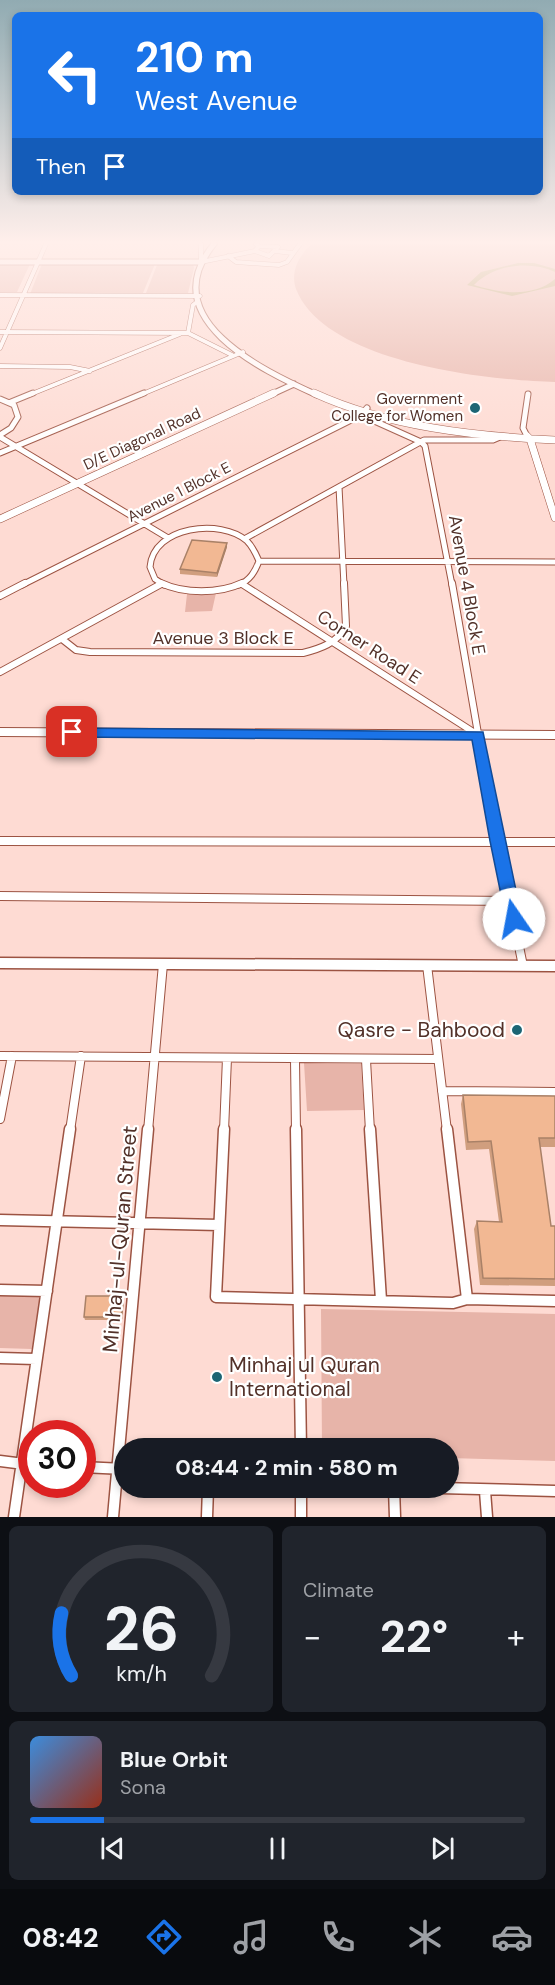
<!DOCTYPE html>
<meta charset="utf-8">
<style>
:root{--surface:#171b24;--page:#20242c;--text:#f1f3f6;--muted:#9ea1a6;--line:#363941;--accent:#1a73e8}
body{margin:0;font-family:"DM Sans",sans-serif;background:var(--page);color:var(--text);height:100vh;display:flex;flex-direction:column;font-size:22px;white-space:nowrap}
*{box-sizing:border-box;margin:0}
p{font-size:20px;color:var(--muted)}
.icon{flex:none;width:33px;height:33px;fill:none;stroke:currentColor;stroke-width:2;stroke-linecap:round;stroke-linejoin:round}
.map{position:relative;height:1517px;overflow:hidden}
.side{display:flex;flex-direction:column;gap:9px;padding:9px;background:#0d0f14;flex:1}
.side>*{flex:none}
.banner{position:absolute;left:12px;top:12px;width:531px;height:183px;border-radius:9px;box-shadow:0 3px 9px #0003;background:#1a73e8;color:#fff;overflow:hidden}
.speed{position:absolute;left:18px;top:1420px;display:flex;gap:12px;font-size:30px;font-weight:700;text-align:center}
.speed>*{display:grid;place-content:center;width:78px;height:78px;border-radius:50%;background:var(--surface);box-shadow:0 3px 9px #0003;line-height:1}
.speed .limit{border:9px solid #d22;background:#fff;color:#111}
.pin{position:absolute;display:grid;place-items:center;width:51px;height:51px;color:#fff;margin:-26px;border-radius:12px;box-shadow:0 3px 9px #0006}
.me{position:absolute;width:66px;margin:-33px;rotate:348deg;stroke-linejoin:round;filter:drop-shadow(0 0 4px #0008)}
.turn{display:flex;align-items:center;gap:21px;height:126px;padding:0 24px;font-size:27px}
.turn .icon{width:78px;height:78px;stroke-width:2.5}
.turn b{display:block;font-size:42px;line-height:51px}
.then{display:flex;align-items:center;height:57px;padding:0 24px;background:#0003;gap:12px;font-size:22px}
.big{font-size:45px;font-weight:700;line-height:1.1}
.side .widget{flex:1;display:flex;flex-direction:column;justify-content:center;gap:9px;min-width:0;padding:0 21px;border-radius:9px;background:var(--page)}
.side .dial{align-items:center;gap:0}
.dial svg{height:156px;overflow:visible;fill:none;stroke:var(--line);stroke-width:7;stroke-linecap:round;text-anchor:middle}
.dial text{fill:var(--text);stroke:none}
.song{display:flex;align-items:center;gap:18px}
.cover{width:72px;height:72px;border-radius:9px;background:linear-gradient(135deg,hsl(210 70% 55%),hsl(10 70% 35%))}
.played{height:6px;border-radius:3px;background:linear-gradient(90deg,var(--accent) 15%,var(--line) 15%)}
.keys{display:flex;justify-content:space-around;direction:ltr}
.heat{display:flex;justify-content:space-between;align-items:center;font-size:33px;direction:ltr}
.side .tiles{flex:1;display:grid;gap:9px;grid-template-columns:1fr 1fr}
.widget:last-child{grid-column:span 2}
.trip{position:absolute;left:114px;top:1438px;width:345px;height:60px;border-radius:30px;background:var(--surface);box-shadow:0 3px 9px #0003;font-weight:700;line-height:60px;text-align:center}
.dock{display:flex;height:96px;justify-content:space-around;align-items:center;background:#090b0e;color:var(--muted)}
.dock .icon{width:42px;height:42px}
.dock .on{color:var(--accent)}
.dock b{font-size:27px;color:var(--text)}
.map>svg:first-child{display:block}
.green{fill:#e7b4a9}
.water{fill:#af9d60}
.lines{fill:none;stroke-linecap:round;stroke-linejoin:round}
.street-far4-casing{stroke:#9c5342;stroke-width:5}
.street-far3-casing{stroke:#9c5342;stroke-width:7}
.street-far2-casing{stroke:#9c5342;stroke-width:8}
.street-far1-casing{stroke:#9c5342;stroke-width:10}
.street-casing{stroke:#9c5342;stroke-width:13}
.secondary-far3-casing{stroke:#9c5342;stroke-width:7}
.secondary-far2-casing{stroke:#9c5342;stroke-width:8}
.secondary-far1-casing{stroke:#9c5342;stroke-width:10}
.secondary-casing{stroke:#9c5342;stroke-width:13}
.street-far4{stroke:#fff;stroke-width:4}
.street-far3{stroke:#fff;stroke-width:5}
.street-far2{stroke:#fff;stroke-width:6}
.street-far1{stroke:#fff;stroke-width:8}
.street{stroke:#fff;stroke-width:10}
.secondary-far3{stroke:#fff;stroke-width:5}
.secondary-far2{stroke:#fff;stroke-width:7}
.secondary-far1{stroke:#fff;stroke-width:8}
.secondary{stroke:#fff;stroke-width:10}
.wall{fill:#d09e7e}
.shaded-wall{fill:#a98167}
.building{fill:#f2b893;stroke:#a98167;stroke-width:1.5}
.route{fill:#1a73e8;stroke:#114b97;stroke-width:1.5}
.poi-dot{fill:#1d6574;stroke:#fff;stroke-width:2}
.labels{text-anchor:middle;stroke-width:4.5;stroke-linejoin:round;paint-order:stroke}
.far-poi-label{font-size:15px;fill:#523129;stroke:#fff;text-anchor:end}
.far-street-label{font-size:15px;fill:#523129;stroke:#fff}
.street-label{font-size:18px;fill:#523129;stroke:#fff}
.near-poi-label{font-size:21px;fill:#523129;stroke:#fff;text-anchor:end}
.near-street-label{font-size:21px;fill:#523129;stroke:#fff}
</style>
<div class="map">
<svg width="555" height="1517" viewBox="0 0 555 1517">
<rect width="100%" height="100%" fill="#fedbd3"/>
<!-- green -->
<path class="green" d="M312,244H555V382C486,380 325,363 296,289C290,272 299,255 312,244Z
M0,264H30L17,292H0Z
M42,264H155L143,293L30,294Z
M193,264L194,268L188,293H146L157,265Z
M192,592L216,593L212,611L185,612L187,594Z
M304,1063L361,1064L364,1110L307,1111Z
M0,1294L41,1295L32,1349L0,1348Z
M321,1309L555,1314V1461L449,1458L448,1449H322Z"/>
<!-- water -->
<path class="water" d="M518,263H534L555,269V272C529,260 493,265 474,285C499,293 533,298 555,279V286L512,296L467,285L481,272Z"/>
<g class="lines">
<!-- street-far4 casing -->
<g class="street-far4-casing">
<path id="street-far4" d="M201,244V262L255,251L259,246L256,244
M255,251L269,256L278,247L259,246
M275,251L292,253
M228,256L236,262L279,265L287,262L300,244
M0,295L200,296
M0,332L188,333L232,355
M188,333L193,305L197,302
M0,348L46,244
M0,366L70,367L90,371
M29,395L180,334
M140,395L243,352"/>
</g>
<!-- street-far3 casing -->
<g class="street-far3-casing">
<path id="street-far3" d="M0,399L14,405L18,417L11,428L0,435
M11,402L33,393
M361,415L421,442
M527,436L523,428L528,394
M0,437L168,538
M421,442L425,446L452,585
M0,453L144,393
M339,487L344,585
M246,538L424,440H493L500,437
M259,561L555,562
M22,585L361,415L367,408
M164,585L155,579L150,567C153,526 221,518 247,541C253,547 256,554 259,561C255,572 250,580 239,585"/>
</g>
<!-- street-far2 casing -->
<g class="street-far2-casing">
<path id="street-far2" d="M161,583C184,594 219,594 242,583
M452,583L494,826
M242,584L478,735
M0,596L25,583
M62,639L76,650L90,652L303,653C319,649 338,643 346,626L344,583
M0,672L161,584"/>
</g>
<!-- street-far1 casing -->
<g class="street-far1-casing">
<path id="street-far1" d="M494,824L523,966
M0,841L555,842
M0,896L510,901
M427,965L447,1131
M0,1056L438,1059
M295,1060L296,1131
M366,1060L370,1131
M442,1091L555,1092
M0,1119L12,1056
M70,1131L81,1056
M148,1131L163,964
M224,1131L227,1058"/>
</g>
<!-- street casing -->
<g class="street-casing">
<path id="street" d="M224,1129L216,1297L453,1303L467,1299L555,1301
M296,1129L301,1449
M370,1129L381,1300
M447,1129L467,1299
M0,1220L219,1225
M0,1290L47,1291
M0,1358L36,1359
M0,1461L32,1465
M82,1467L124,1469
M301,1488V1517
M394,1488L395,1517
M440,1488L555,1491
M485,1491L487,1517
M14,1517L70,1129
M113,1517L148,1129
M207,1517L208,1488"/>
</g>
<!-- secondary-far3 casing -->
<g class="secondary-far3-casing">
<path id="secondary-far3" d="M214,244C153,318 261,370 317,395
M0,262H201
M270,395L294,384"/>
</g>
<!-- secondary-far2 casing -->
<g class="secondary-far2-casing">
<path id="secondary-far2" d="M314,393C388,427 474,436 555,440
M527,436L530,439L555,518
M0,519L274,393"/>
</g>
<!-- secondary-far1 casing -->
<g class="secondary-far1-casing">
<path id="secondary-far1" d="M0,732L555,735"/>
</g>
<!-- secondary casing -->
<g class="secondary-casing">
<path id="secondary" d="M0,963L555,966"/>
</g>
<!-- street-far4 -->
<use href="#street-far4" class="street-far4"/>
<!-- street-far3 -->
<use href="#street-far3" class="street-far3"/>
<!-- street-far2 -->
<use href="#street-far2" class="street-far2"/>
<!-- street-far1 -->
<use href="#street-far1" class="street-far1"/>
<!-- street -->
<use href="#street" class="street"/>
<!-- secondary-far3 -->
<use href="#secondary-far3" class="secondary-far3"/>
<!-- secondary-far2 -->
<use href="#secondary-far2" class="secondary-far2"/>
<!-- secondary-far1 -->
<use href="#secondary-far1" class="secondary-far1"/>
<!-- secondary -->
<use href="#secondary" class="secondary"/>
</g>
<!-- wall -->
<path class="wall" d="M227,547L217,577L180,574V569Z
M463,1095L555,1096V1147H540L551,1226H555V1286L480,1285L474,1229L477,1221L499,1222L489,1149L466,1150L461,1104Z
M124,1300L122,1320H85L84,1317Z"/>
<!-- shaded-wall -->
<path class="shaded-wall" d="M227,543V547L217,577V573Z
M123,1296L124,1300L122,1320L121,1317Z"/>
<!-- building -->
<path class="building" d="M192,540L227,543L217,573L180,569Z
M463,1095L555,1096V1138H539L551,1226H555V1279L483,1278L477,1221L502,1222L491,1141L468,1142Z
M86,1296H123L121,1317H84Z"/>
<!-- sky -->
<linearGradient id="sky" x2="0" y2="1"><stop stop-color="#91abb2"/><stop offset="0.53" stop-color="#ffefeb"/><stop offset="1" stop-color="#ffefeb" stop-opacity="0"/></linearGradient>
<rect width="555" height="457" fill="url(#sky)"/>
<!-- route -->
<path class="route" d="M72,728L483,732L522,919L519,923L514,925L508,923L506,919L490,841L472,740L72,737L65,732Z"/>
<!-- markers -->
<g class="poi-dot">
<circle cx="475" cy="408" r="6"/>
<circle cx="517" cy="1030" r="6"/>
<circle cx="217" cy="1377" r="6"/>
</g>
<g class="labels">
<!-- far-poi labels -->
<g class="far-poi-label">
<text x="463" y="404">Government<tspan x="463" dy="17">College for Women</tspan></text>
</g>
<!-- far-street labels -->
<g class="far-street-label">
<text transform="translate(142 439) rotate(-25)" y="5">D/E Diagonal Road</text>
<text transform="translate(179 492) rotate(-27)" y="5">Avenue 1 Block E</text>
</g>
<!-- street labels -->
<g class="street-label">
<text transform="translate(467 585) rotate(80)" y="6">Avenue 4 Block E</text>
<text x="223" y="644">Avenue 3 Block E</text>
<text transform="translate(369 647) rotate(33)" y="6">Corner Road E</text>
</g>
<!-- near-poi labels -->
<g class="near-poi-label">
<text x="505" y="1037">Qasre - Bahbood</text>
<text x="229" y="1372" text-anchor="start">Minhaj ul Quran<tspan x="229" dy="24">International</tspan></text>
</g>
<!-- near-street labels -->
<g class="near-street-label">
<text transform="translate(120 1239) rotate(-85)" y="7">Minhaj-ul-Quran Street</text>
</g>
</g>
</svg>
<div class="speed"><div class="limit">30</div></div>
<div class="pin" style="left:72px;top:732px;background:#d93025"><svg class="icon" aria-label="arrive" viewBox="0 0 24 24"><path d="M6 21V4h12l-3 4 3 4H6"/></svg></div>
<svg class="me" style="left:514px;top:919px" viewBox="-20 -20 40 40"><circle r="19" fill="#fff"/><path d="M0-13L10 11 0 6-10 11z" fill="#1a73e8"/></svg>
<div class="trip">08:44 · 2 min · 580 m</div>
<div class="banner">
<div class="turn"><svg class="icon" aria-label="left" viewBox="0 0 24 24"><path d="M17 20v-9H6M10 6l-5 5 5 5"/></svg><div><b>210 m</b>West Avenue</div></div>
<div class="then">Then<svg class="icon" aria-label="arrive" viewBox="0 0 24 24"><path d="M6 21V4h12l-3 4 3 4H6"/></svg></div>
</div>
</div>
<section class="side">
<div class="tiles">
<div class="widget dial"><svg viewBox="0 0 100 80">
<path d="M14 69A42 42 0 1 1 86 69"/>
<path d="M14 69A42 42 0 0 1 9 37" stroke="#1a73e8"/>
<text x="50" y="56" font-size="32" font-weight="700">26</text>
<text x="50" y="72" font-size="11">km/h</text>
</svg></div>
<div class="widget"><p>Climate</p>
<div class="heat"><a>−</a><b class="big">22°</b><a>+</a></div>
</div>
<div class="widget">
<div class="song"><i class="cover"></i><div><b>Blue Orbit</b><p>Sona</p></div></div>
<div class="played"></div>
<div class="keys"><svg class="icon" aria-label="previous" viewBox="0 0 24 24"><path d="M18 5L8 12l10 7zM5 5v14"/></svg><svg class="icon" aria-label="pause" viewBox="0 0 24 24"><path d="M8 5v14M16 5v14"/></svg><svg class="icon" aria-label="next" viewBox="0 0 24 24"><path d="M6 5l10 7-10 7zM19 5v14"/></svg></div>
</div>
</div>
</section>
<nav class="dock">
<b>08:42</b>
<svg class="icon on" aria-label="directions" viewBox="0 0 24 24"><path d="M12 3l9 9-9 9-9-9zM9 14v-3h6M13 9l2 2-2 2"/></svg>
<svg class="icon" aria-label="music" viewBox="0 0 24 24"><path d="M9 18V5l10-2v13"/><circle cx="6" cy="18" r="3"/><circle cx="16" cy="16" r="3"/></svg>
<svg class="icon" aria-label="phone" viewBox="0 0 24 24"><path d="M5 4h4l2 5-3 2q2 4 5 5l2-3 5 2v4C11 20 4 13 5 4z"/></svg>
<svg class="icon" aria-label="climate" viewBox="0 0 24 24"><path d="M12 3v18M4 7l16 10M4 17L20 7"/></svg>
<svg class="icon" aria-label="car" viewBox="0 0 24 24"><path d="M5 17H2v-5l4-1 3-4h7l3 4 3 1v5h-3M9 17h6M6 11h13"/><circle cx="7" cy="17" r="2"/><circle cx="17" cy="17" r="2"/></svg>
</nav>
